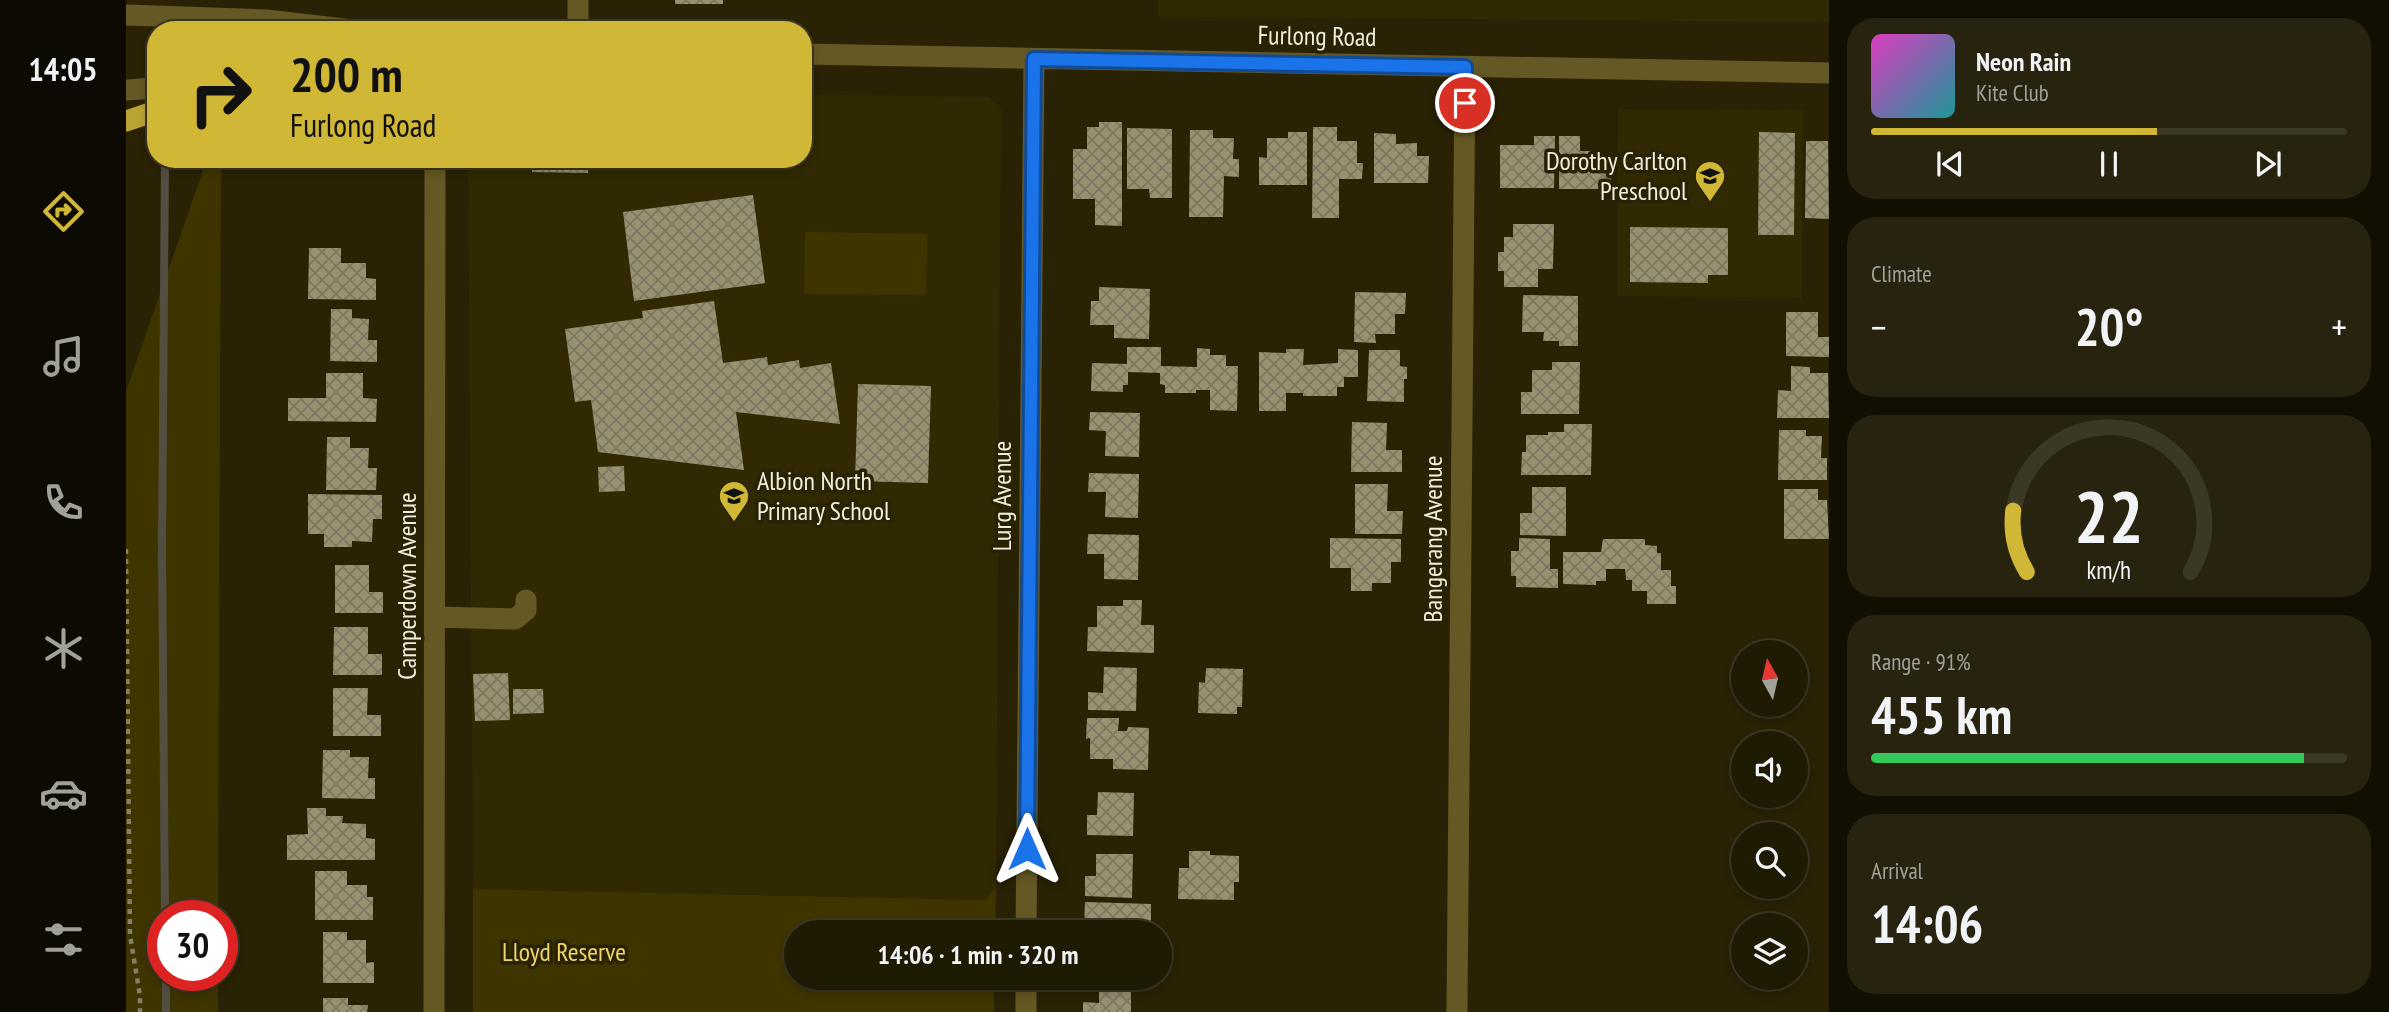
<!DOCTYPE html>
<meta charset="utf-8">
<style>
:root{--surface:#1f1a04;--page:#27230e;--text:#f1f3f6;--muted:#a1a19a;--line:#3c3826;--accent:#d1b736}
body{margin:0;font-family:"PT Sans Narrow",sans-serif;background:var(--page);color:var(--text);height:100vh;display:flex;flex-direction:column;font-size:26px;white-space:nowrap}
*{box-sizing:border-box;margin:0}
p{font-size:23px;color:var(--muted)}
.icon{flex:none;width:38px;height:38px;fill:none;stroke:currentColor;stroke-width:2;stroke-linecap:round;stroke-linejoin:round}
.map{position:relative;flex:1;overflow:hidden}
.sheet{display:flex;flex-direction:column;gap:18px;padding:18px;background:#110e02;width:560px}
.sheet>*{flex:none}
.hud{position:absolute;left:21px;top:21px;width:665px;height:147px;border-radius:28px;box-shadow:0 4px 10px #0003,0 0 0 2px var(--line);background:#d1b736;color:#111;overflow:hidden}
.needle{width:46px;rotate:352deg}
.tools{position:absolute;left:1605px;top:640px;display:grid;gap:14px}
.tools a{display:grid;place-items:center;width:77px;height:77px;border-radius:50%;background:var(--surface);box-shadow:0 4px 10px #0003,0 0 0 2px var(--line);font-size:35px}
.speed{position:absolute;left:21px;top:900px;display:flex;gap:14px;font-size:35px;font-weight:700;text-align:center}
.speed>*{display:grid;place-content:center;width:91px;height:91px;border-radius:50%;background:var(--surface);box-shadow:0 4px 10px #0003,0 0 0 2px var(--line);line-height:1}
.speed .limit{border:10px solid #d22;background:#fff;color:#111}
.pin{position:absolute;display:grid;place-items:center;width:60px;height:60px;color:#fff;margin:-30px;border:4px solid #fff;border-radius:50%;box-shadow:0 2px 7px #0007}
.me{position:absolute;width:77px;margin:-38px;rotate:0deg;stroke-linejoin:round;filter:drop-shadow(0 0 5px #0008)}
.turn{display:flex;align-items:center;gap:24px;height:147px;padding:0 28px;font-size:32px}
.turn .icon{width:91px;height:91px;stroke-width:2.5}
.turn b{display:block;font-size:49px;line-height:60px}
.big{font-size:52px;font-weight:800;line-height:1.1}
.sheet .widget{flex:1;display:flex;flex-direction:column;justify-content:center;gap:10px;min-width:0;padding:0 24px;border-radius:28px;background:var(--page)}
.sheet .dial{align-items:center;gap:0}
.dial svg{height:182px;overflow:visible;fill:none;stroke:var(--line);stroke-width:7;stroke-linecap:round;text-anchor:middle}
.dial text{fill:var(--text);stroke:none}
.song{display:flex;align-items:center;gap:21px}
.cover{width:84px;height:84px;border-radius:10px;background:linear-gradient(135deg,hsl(310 70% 55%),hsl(180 70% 35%))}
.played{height:7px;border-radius:4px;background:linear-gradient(90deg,var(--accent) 60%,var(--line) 60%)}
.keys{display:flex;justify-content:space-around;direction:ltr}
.heat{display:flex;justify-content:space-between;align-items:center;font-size:38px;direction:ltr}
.charge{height:10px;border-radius:5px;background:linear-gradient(90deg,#34c759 91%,var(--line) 0)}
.trip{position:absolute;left:658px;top:920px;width:388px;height:70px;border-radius:35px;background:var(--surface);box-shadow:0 4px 10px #0003,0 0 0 2px var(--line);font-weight:800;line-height:70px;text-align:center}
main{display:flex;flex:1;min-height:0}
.menu{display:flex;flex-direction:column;width:126px;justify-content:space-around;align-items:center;background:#0c0a02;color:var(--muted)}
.menu .icon{width:49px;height:49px}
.menu .on{color:var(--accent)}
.menu b{font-size:32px;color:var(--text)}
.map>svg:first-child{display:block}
.built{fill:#312902}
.park{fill:#3e3400}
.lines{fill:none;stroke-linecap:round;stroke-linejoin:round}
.stream{stroke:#534e42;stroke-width:8}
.building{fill:url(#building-cross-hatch)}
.path{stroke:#857f68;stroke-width:4.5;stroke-dasharray:5 5;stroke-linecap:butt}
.minor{stroke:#645824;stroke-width:21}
.highway{stroke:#baa333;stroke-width:21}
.route-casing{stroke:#114b97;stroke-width:18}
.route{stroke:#1a73e8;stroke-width:12}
.labels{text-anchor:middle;stroke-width:7;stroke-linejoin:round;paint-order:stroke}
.street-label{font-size:26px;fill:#f0ecdb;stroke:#292205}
.poi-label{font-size:26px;fill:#f0ecdb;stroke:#292205;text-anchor:end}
.park-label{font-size:26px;fill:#eed669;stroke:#292205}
</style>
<main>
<nav class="menu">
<b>14:05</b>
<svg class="icon on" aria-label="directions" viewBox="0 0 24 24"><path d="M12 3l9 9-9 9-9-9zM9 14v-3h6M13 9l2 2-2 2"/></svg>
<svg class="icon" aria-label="music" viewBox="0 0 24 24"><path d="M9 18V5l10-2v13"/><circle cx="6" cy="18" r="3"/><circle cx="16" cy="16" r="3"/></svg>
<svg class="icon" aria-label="phone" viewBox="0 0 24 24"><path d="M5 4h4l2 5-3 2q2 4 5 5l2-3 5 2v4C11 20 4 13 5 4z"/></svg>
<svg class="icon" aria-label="climate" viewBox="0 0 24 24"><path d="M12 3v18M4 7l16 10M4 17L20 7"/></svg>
<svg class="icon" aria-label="car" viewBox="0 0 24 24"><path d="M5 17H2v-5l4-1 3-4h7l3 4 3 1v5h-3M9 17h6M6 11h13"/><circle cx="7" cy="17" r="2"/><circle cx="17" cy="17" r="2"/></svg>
<svg class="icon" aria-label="filters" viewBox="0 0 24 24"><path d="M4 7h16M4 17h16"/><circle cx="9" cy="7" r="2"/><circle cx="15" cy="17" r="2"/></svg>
</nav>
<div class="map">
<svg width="1703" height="1012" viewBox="0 0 1703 1012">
<defs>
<pattern id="building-cross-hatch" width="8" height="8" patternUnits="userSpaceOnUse" patternTransform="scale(1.75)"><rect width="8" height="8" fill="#989171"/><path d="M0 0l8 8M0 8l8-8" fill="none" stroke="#7c7761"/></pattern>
</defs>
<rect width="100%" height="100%" fill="#292205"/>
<!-- built -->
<path class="built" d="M1032,0H1703V22L1032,17Z
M677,94L863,97L875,108L870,887L859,900L347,889L342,159H677Z
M1492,109L1677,110L1676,298L1491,296Z"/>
<!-- park -->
<path class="park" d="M81,159H95L92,915H37V975H92V1012H0V391Z
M679,232L801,234L800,295L678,294Z
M870,887L869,933H670V978H868V1012H347V889L859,900Z"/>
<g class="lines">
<!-- stream -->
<path class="stream" d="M39,159L36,549L39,915
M40,975V1012"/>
</g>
<!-- building -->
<path class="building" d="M549,0H597V4H549Z
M973,122H996V226L969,225V199H947V149H961V127H973Z
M1187,127H1211V141H1231V163H1237L1236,179H1213V218H1186Z
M1001,128L1046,129V198H1024L1023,189H1001Z
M1064,130H1087V138H1108L1107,159H1113V177L1098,176L1097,217H1063Z
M1162,132H1181V185H1133V157L1141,158V138H1162Z
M1633,132L1669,133L1668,235H1632Z
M1248,133L1270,134V144L1291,143V156H1303L1302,183H1248Z
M1408,136H1429L1428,188H1374V145H1408Z
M1433,136H1454V151H1472V167H1485V189H1433Z
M1680,141H1702L1703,219L1679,218Z
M406,159H463L462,173L406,172Z
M627,195L639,283L508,301L497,212Z
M1387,224H1428L1427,269H1412V287H1378V271H1372V252H1378V237H1387Z
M1504,227L1602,228V275H1582V283L1504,282Z
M183,248H215V263H240V278L250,279V300L182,299Z
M973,287L1024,289L1023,339L988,338V325H964L965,301H973Z
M1229,292L1280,293L1279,314H1269V334H1249L1250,343L1228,342Z
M1397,295L1452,296V346H1433V341H1417L1418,332H1396Z
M588,301L597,363L641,357L642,365L673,360L674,368L705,363L714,424L610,412L618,470L472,452L465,400L449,402L439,329L517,318L516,311Z
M205,309H226V318L243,319L242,340H251V362L204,361Z
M1660,312H1692V337H1703V357L1660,356Z
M1001,347H1035V366L1071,367V348L1084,349V355H1100V366H1112L1111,411L1084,410V390H1070V393H1039V385L1034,384V373L1002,372V385H997V392L965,391L966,363L1001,364Z
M1160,349H1178L1177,365L1212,363V349L1232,350V377H1218V387H1211V396H1177V393H1160V411H1133V352L1160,353Z
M1243,350H1274V366L1281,367V379H1278V402L1241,401Z
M1426,362H1454L1453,414H1395V392H1406V370H1426Z
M1665,366L1684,367V373H1702L1703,418H1651L1652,390L1665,391Z
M200,373H237V398L251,399L250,422L162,421V398H200Z
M732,384L805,386L802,483L729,481Z
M964,412L1014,413L1013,457L979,456L980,431L963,430Z
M1226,422L1261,423L1260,450H1276V472H1225Z
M1438,424H1466L1465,475H1395L1396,452H1400V435H1422V432H1438Z
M1653,430H1680V436H1696L1695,458H1701V480H1652Z
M201,437H224V448H243L242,468H251L250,490H200Z
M498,466L499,491L473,492L472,467Z
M963,473L1013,474L1012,518L979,517L980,492H962Z
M1229,484H1262L1261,511H1277L1276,534H1229Z
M1406,487H1440V536L1394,535V513H1406Z
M1658,489H1692V500H1701L1703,539H1658Z
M182,494L256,495V519H247L246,542L226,541V547H198V534H182Z
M962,534L1013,535L1012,580L978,579V554H961Z
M1204,538L1275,539V562H1265V583H1246V591H1225V568H1204Z
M1393,538L1424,539V569H1432V588L1390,587V576H1385V551H1393Z
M1477,539H1519V545L1531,546V553H1535V570H1545V586H1550V604H1521V591H1506V580H1500L1499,569H1480V581H1470V585L1437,584V552H1475Z
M209,565H243V592H257V613H209Z
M997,600H1016L1015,625H1028V653L961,651L962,627H971V606H997Z
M208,627H242V654H256V675H207Z
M978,667L1011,668L1010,711L962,710V692L977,693Z
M1080,668L1117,669L1116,707H1111V714L1072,713L1073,682L1079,683Z
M382,673L384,720L349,721L347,674Z
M207,688H242L241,715H255V736H207Z
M387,689H417L418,713L387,714Z
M961,718H993L992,731H1001L1002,727L1023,728L1022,770L987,769V759H964V738L960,739Z
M197,750H224V757H243L242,778H249V799L196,798Z
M972,792L1008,793L1007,836L961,835V815H971Z
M181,808H200V816H217L216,823L240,824V838L249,839V860H161V835L182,834Z
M1063,851H1084V855L1113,856V882H1108V900L1052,899L1053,868H1063Z
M970,854H1007L1006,898L959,896V876H970Z
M189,871H221V885H241V897H247V920H189Z
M959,902L1025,904V930H1012V933H967L968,929H958Z
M197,932H221V940H240V963L248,962V983H197Z
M973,978H1005V1012H957V1002L973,1003Z
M197,998H222V1005H242L241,1012H197Z"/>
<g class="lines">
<!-- path -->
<path class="path" d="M0,549L4,935L14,996V1012"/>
<!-- minor -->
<path class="minor" d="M0,15L141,20L226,30
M452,30V0
M677,54L1703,73
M0,90L30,88
M309,617L389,619L400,610V600
M900,933L908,59
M308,1012L309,159
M900,1012V978
M1331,1012L1339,67"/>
<!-- highway -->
<path class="highway" d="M0,121L30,111"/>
</g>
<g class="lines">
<!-- route casing -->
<g class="route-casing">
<path id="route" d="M901,849L908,59L1339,67V103"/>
</g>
<!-- route -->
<use href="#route" class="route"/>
</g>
<!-- icons -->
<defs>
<g id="school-pin" transform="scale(1.575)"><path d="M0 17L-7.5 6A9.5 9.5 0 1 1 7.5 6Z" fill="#d1b736" stroke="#292205"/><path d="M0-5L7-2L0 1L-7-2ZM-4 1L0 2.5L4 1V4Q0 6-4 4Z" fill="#111"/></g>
</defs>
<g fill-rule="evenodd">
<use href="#school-pin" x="1584" y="176"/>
<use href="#school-pin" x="608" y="496"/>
</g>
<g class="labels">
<!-- street labels -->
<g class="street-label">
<text transform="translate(1191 36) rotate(1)" y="9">Furlong Road</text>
<text transform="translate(876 496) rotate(-90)" y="9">Lurg Avenue</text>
<text transform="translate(1307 539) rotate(-90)" y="9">Bangerang Avenue</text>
<text transform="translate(281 586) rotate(-90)" y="9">Camperdown Avenue</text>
</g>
<!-- poi labels -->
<g class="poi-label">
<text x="1561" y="170">Dorothy Carlton<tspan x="1561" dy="30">Preschool</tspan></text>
<text x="631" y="490" text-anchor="start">Albion North<tspan x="631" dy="30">Primary School</tspan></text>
</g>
<!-- park labels -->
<g class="park-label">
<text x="438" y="961">Lloyd Reserve</text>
</g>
</g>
</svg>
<div class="tools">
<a><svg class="needle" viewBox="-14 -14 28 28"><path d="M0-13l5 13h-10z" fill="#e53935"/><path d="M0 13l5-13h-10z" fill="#a1a19a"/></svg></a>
<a><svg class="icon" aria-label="sound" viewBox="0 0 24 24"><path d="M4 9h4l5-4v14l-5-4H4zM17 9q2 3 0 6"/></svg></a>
<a><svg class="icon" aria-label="search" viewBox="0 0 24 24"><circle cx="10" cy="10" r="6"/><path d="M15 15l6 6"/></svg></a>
<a><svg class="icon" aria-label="layers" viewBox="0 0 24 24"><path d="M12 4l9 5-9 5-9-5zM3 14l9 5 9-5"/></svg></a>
</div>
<div class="speed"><div class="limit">30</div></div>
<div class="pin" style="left:1339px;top:103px;background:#d93025"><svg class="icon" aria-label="arrive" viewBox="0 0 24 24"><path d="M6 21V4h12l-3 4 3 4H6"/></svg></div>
<svg class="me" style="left:901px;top:849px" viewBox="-20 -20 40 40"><path d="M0-17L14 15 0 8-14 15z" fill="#1a73e8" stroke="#fff" stroke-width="4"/></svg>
<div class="trip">14:06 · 1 min · 320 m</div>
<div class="hud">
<div class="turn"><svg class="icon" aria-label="right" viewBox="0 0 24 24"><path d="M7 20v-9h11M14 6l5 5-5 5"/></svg><div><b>200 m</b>Furlong Road</div></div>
</div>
</div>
<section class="sheet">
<div class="widget">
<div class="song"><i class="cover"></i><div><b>Neon Rain</b><p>Kite Club</p></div></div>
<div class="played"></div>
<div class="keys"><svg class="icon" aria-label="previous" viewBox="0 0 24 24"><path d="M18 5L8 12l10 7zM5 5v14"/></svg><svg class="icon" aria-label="pause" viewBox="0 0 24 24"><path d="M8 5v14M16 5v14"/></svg><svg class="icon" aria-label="next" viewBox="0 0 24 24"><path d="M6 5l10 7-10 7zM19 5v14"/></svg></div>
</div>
<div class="widget"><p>Climate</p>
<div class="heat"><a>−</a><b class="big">20°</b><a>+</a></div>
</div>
<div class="widget dial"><svg viewBox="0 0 100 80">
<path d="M14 69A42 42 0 1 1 86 69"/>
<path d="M14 69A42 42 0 0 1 8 42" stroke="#d1b736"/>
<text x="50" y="56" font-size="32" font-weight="700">22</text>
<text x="50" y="72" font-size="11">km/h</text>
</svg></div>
<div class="widget"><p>Range · 91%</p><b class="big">455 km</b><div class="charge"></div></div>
<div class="widget"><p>Arrival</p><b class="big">14:06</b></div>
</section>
</main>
